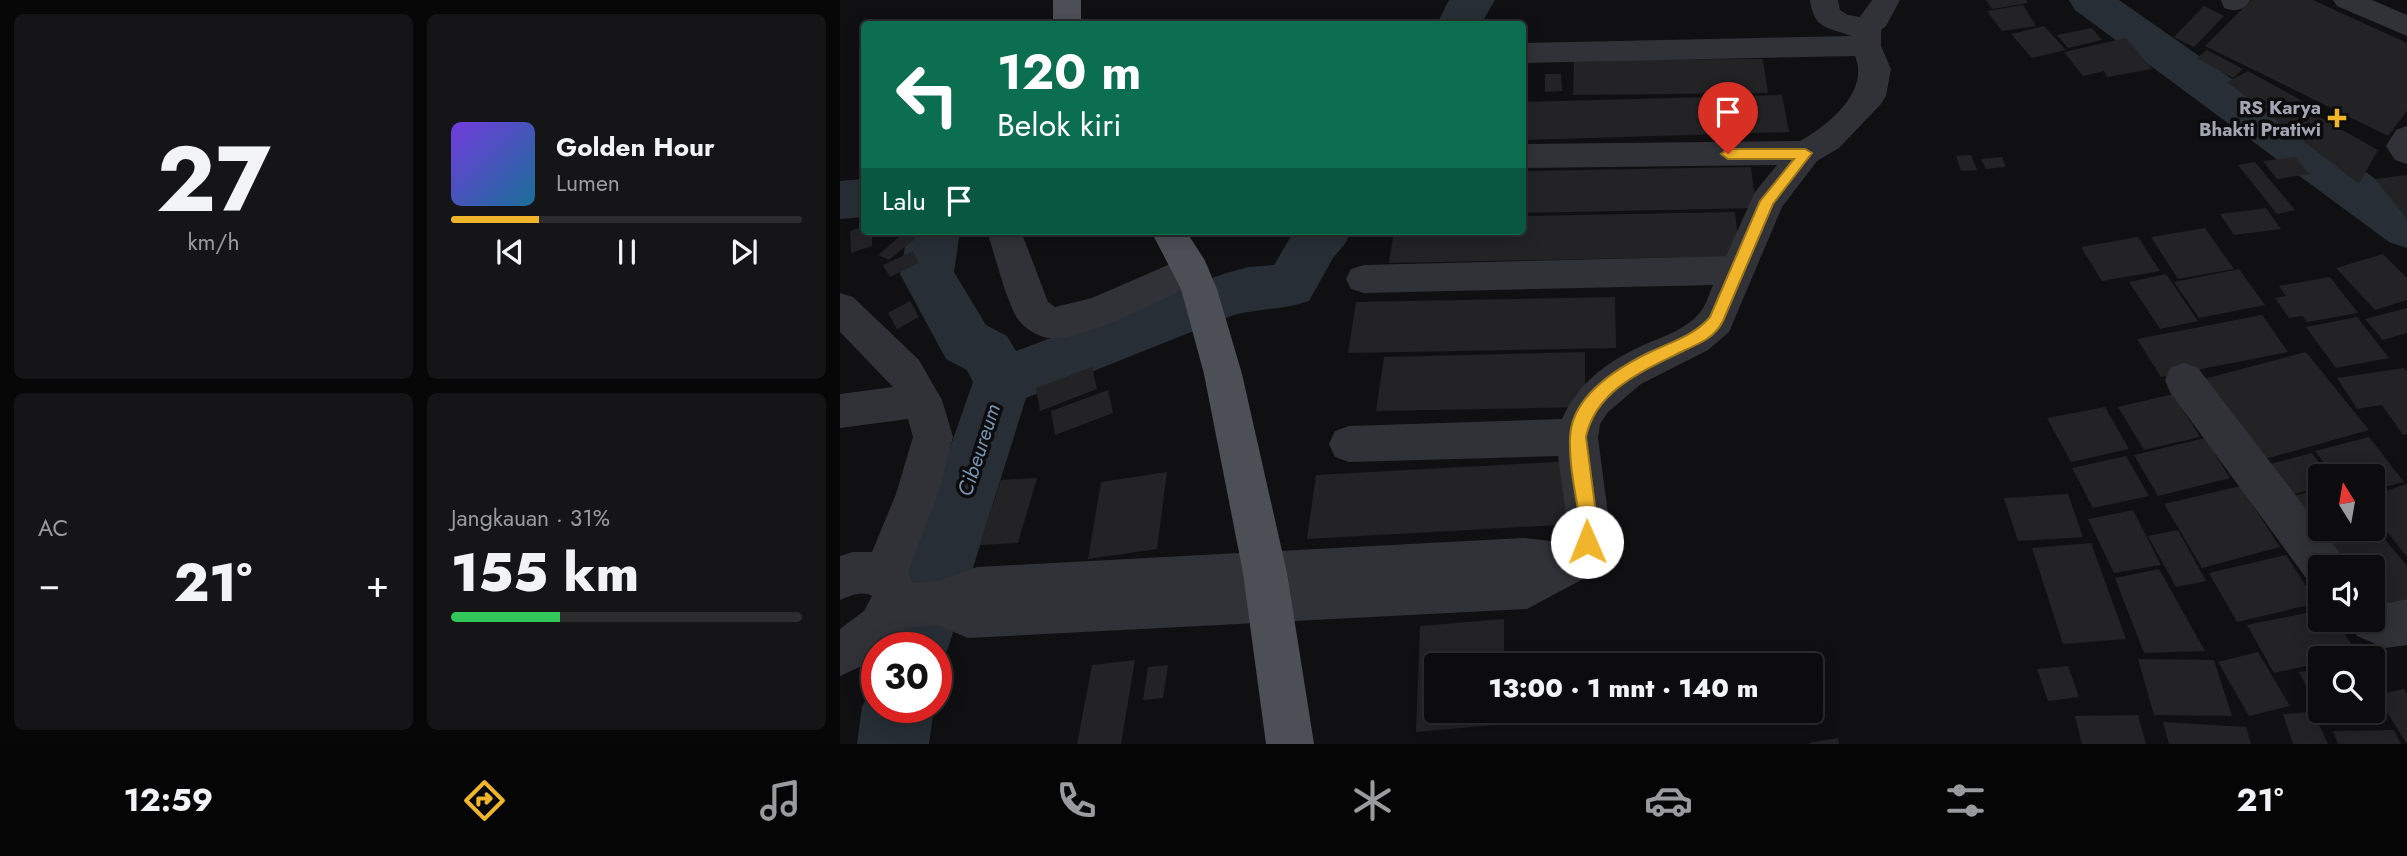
<!DOCTYPE html>
<html lang="id">
<meta charset="utf-8">
<style>
:root{--surface:#0c0c0e;--page:#151517;--text:#f1f3f6;--muted:#9a9b9e;--line:#2c2c2e;--accent:#f0b52a}
body{margin:0;font-family:Jost,sans-serif;background:var(--page);color:var(--text);height:100vh;display:flex;flex-direction:column;font-size:26px;white-space:nowrap}
*{box-sizing:border-box;margin:0}
p{font-size:23px;color:var(--muted)}
.icon{flex:none;width:38px;height:38px;fill:none;stroke:currentColor;stroke-width:2;stroke-linecap:round;stroke-linejoin:round}
.map{position:relative;flex:1;overflow:hidden}
.sheet{display:flex;flex-direction:column;gap:14px;padding:14px;background:#070708;width:840px}
.sheet>*{flex:none}
.banner{position:absolute;left:21px;top:21px;width:665px;height:214px;border-radius:7px;box-shadow:0 4px 18px #0003,0 0 0 2px var(--line);background:#0b6e4f;color:#fff;overflow:hidden}
.needle{width:46px;rotate:349deg}
.tools{position:absolute;left:1468px;top:464px;display:grid;gap:14px}
.tools a{display:grid;place-items:center;width:77px;height:77px;border-radius:7px;background:var(--surface);box-shadow:0 4px 18px #0003,0 0 0 2px var(--line);font-size:35px}
.speed{position:absolute;left:21px;top:632px;display:flex;gap:14px;font-size:35px;font-weight:700;text-align:center}
.speed>*{display:grid;place-content:center;width:91px;height:91px;border-radius:50%;background:var(--surface);box-shadow:0 4px 18px #0003,0 0 0 2px var(--line);line-height:1}
.speed .limit{border:10px solid #d22;background:#fff;color:#111}
.pin{position:absolute;display:grid;place-items:center;width:60px;height:60px;color:#fff;margin:-72px -30px;border-radius:50% 50% 50% 0;rotate:-45deg;box-shadow:0 0 7px #0007}
.pin .icon{rotate:45deg}
.me{position:absolute;width:77px;margin:-38px;rotate:359deg;stroke-linejoin:round;filter:drop-shadow(0 0 5px #0008)}
.turn{display:flex;align-items:center;gap:24px;height:147px;padding:0 21px;font-size:32px}
.turn .icon{width:91px;height:91px;stroke-width:2.5}
.turn b{display:block;font-size:49px;line-height:60px}
.then{display:flex;align-items:center;height:66px;padding:0 21px;background:#0003;gap:14px;font-size:26px}
.big{font-size:52px;font-weight:800;line-height:1.1}
.sheet .card{flex:1;display:flex;flex-direction:column;justify-content:center;gap:10px;min-width:0;padding:0 24px;border-radius:10px;background:var(--page)}
.sheet .dial{align-items:center;gap:0}
.dial b{font-size:91px;line-height:1}
.song{display:flex;align-items:center;gap:21px}
.cover{width:84px;height:84px;border-radius:10px;background:linear-gradient(135deg,hsl(260 70% 55%),hsl(200 70% 35%))}
.played{height:7px;border-radius:4px;background:linear-gradient(90deg,var(--accent) 25%,var(--line) 25%)}
.keys{display:flex;justify-content:space-around;direction:ltr}
.heat{display:flex;justify-content:space-between;align-items:center;font-size:38px;direction:ltr}
.charge{height:10px;border-radius:5px;background:linear-gradient(90deg,#34c759 31%,var(--line) 0)}
.sheet .tiles{flex:1;display:grid;gap:14px;grid-template-columns:repeat(2,1fr)}
.trip{position:absolute;left:584px;top:653px;width:399px;height:70px;border-radius:7px;background:var(--surface);box-shadow:0 4px 18px #0003,0 0 0 2px var(--line);font-weight:800;line-height:70px;text-align:center}
.tabs{display:flex;height:112px;justify-content:space-around;align-items:center;background:#050506;color:var(--muted)}
.tabs .icon{width:49px;height:49px}
.tabs .active{color:var(--accent)}
.tabs b{font-size:32px;color:var(--text)}
main{display:flex;flex:1;min-height:0}
.map>svg:first-child{display:block}
.lines{fill:none;stroke-linecap:round;stroke-linejoin:round}
.river{fill:#272e35;fill-rule:evenodd}
.building{fill:#232326}
.minor{fill:#313237;fill-rule:evenodd}
.major{fill:#4d4f56;fill-rule:evenodd}
.route{fill:#f0b52a;stroke:#9c761b;stroke-width:2}
.poi-dot{fill:#f0b52a;stroke:#0c0b0d;stroke-width:2.5}
.labels{text-anchor:middle;stroke-width:7;stroke-linejoin:round;paint-order:stroke}
.poi-label{font-size:19px;font-weight:bold;fill:#a2a6b3;stroke:#0c0b0d;text-anchor:end}
.water-label{font-size:21px;font-style:italic;fill:#7893ae;stroke:#0c0b0d}
</style>
<main>
<section class="sheet">
<div class="tiles">
<div class="card dial"><b>27</b><p>km/h</p></div>
<div class="card">
<div class="song"><i class="cover"></i><div><b>Golden Hour</b><p>Lumen</p></div></div>
<div class="played"></div>
<div class="keys"><svg class="icon" aria-label="previous" viewBox="0 0 24 24"><path d="M18 5L8 12l10 7zM5 5v14"/></svg><svg class="icon" aria-label="pause" viewBox="0 0 24 24"><path d="M8 5v14M16 5v14"/></svg><svg class="icon" aria-label="next" viewBox="0 0 24 24"><path d="M6 5l10 7-10 7zM19 5v14"/></svg></div>
</div>
<div class="card"><p>AC</p>
<div class="heat"><a>−</a><b class="big">21°</b><a>+</a></div>
</div>
<div class="card"><p>Jangkauan · 31%</p><b class="big">155 km</b><div class="charge"></div></div>
</div>
</section>
<div class="map">
<svg width="1567" height="744" viewBox="0 0 1567 744">
<rect width="100%" height="100%" fill="#101012"/>
<g class="lines">
<!-- river -->
<path class="river" d="M609,0H655L641,24H597Z
M1229,0H1279L1567,201V248L1549,242L1235,10Z
M24,179V217L0,219V181Z
M68,231H120L114,272L146,325L167,336L176,351L383,274L408,267L434,265L454,231H512L504,245L493,258L469,301C444,310 419,308 394,315L186,398L108,648L96,673V648H40L133,382L127,370L106,359L60,274Z
M37,680V707H94L89,744H17L22,707L33,682Z"/>
</g>
<!-- building -->
<path class="building" d="M1146,0H1186L1188,3L1152,9Z
M1411,0H1473L1567,43V111L1548,136L1365,46Z
M1183,5L1196,26L1162,31L1147,11Z
M1364,6L1384,16L1354,47L1334,37Z
M1204,26L1226,50L1192,58L1171,34Z
M1252,28L1262,40L1228,48L1217,35Z
M1286,38L1312,69L1267,77L1264,71L1243,76L1224,52Z
M1367,50L1403,69L1393,78L1357,58Z
M923,59L928,93L733,95L734,60Z
M1408,71L1477,109L1472,113L1538,150L1519,184L1387,82Z
M705,74H721L722,91L705,92Z
M942,95L949,132L682,140V102Z
M1131,155L1137,170L1121,171L1116,156Z
M1162,157L1166,167L1146,169L1141,159Z
M1455,157L1469,174L1437,179L1423,161Z
M1415,162L1455,210L1437,214L1398,165Z
M911,167L916,208L682,213V171Z
M1567,175V219L1535,179Z
M1426,208L1441,229L1394,235L1380,214Z
M895,212L900,256L549,263L554,231H682V216Z
M24,226V231H32V246L11,253L10,231Z
M1365,228L1394,269L1338,279L1311,237Z
M65,232L76,238L49,260L38,255Z
M1298,237L1320,271L1262,281L1241,247Z
M73,251L79,263L50,277L43,265Z
M1543,254L1567,278V300L1535,310L1496,268Z
M1399,269L1425,305L1359,318L1334,282Z
M1326,274L1358,321L1320,329L1289,282Z
M1490,277L1518,313L1467,322L1463,316L1449,318L1435,298L1446,296L1439,286Z
M775,297L776,348L508,353L516,302Z
M70,301L79,317L57,329L48,313Z
M1567,308V333L1543,340L1525,319Z
M1422,315L1448,352L1321,377L1297,339Z
M1517,317L1549,358L1496,368L1466,327Z
M745,352V407L536,411L544,357Z
M1466,352L1529,430L1418,461L1360,380Z
M252,367L257,389L200,411L196,388Z
M1564,368L1567,372V434L1563,435L1542,405L1517,409L1497,378Z
M268,390L273,413L215,435L211,411Z
M1333,394L1360,437L1304,450L1278,407Z
M1265,407L1289,449L1231,462L1207,418Z
M1529,437L1564,482L1533,490V476H1494L1475,451Z
M1365,438L1390,478L1318,496L1294,455Z
M1472,453L1489,476H1480V487L1441,498L1419,467Z
M1286,456L1309,496L1253,508L1232,468Z
M734,461L736,524L467,539L476,475Z
M327,472L317,549L248,559L261,482Z
M197,478L178,543L140,545L161,480Z
M1567,484V557L1533,514V495Z
M1400,486L1440,547L1362,568L1324,504Z
M1480,489V528L1496,529L1466,538L1440,500Z
M1228,494L1243,537L1178,541L1164,498Z
M1293,510L1321,565L1274,573L1248,519Z
M1533,525L1567,566V618L1533,609V567H1498L1473,537L1502,528H1533Z
M1338,530L1366,581L1336,587L1308,536Z
M1251,543L1286,639L1223,644L1192,548Z
M1446,555L1477,603L1397,622L1369,573Z
M1319,569L1365,651L1304,653L1275,578Z
M1480,610V620H1496L1518,655L1480,658V663L1434,673L1407,625Z
M664,619V665H597V710H665V724L576,732L580,626Z
M1418,652L1450,706L1409,716L1378,662Z
M1298,659L1374,660L1392,716L1314,715Z
M295,660L281,744H237L252,665Z
M328,665L323,698L303,700L308,667Z
M1228,666L1239,697L1208,701L1197,669Z
M1480,669V710L1498,712L1481,715L1459,672Z
M1564,689L1567,694V744L1536,695Z
M1473,712L1488,744H1453L1443,714Z
M1298,715L1306,744H1242L1235,716Z
M1323,722L1406,727L1411,744H1329Z
M1554,730L1561,744H1498L1493,731Z
M998,738L999,744H969V743Z"/>
<g class="lines">
<!-- minor -->
<path class="minor" d="M970,0H998L1000,10L1008,15L1020,17L1032,0H1060L1046,26L1041,30V46L1051,69L1046,96L1041,104L999,148L977,161L942,207L889,332L868,350L801,384L768,412L760,424L758,438L770,529L768,540L757,564L743,579L687,609L128,638L98,625L65,628L52,648H37V659L0,676V629L24,611L32,596C22,590 10,596 0,600V556L13,552H32L56,494L73,437L68,419L0,428V394L53,387L0,332V293L13,297L79,360L102,400L113,437L98,494L68,572L72,583L99,581L137,567L683,538L720,542L728,529L718,456L509,462L495,457L489,444L495,431L509,426L722,419C740,380 770,360 808,343C826,336 846,328 859,314C866,306 869,294 873,285L524,293L511,289L506,279L511,269L524,265L886,256L915,192L937,165L682,168V144L960,141C988,125 1030,92 1015,56L682,63V43L1011,36C990,27 974,31 970,0Z
M1381,0H1410C1403,11 1396,12 1384,8Z
M1493,0H1532L1567,15V36L1497,6Z
M1567,126V164L1555,160L1546,146L1556,130Z
M147,231H181L208,302L215,307L252,298L351,255L364,259L369,269L364,279C331,295 242,343 208,338C199,337 186,329 180,322C168,308 154,252 147,231Z
M1344,363L1358,368L1499,552L1506,567H1480V587L1469,582L1330,392L1325,380L1330,368Z
M1533,597L1549,603L1567,599V645L1545,648L1517,636L1510,620H1533Z"/>
<!-- major -->
<path class="major" d="M213,0H241V24H213Z
M311,231H346L364,259L377,289L402,374L447,573L474,744H426L403,573L364,374L341,289Z"/>
</g>
<!-- route -->
<path class="route" d="M888,149H965L972,153L933,204L883,321C875,337 861,343 845,350C805,370 756,389 746,437L758,529L754,548L747,550L741,548L739,542L741,529C737,500 729,468 730,438C731,396 777,368 810,352C831,342 855,335 870,317L920,201L954,159H888L881,154Z"/>
<!-- markers -->
<path class="poi-dot" d="M1493.5 107.5h7v7h7v7h-7v7h-7v-7h-7v-7h7z"/>
<g class="labels">
<!-- poi labels -->
<g class="poi-label">
<text x="1481" y="114">RS Karya<tspan x="1481" dy="22">Bhakti Pratiwi</tspan></text>
</g>
<!-- water labels -->
<g class="water-label">
<text transform="translate(139 450) rotate(-72)" y="7">Cibeureum</text>
</g>
</g>
</svg>
<div class="tools">
<a><svg class="needle" viewBox="-14 -14 28 28"><path d="M0-13l5 13h-10z" fill="#e53935"/><path d="M0 13l5-13h-10z" fill="#9a9b9e"/></svg></a>
<a><svg class="icon" aria-label="sound" viewBox="0 0 24 24"><path d="M4 9h4l5-4v14l-5-4H4zM17 9q2 3 0 6"/></svg></a>
<a><svg class="icon" aria-label="search" viewBox="0 0 24 24"><circle cx="10" cy="10" r="6"/><path d="M15 15l6 6"/></svg></a>
</div>
<div class="speed"><div class="limit">30</div></div>
<div class="pin" style="left:888px;top:154px;background:#d93025"><svg class="icon" aria-label="arrive" viewBox="0 0 24 24"><path d="M6 21V4h12l-3 4 3 4H6"/></svg></div>
<svg class="me" style="left:747px;top:542px" viewBox="-20 -20 40 40"><circle r="19" fill="#fff"/><path d="M0-13L10 11 0 6-10 11z" fill="#f0b52a"/></svg>
<div class="trip">13:00 · 1 mnt · 140 m</div>
<div class="banner">
<div class="turn"><svg class="icon" aria-label="left" viewBox="0 0 24 24"><path d="M17 20v-9H6M10 6l-5 5 5 5"/></svg><div><b>120 m</b>Belok kiri</div></div>
<div class="then">Lalu<svg class="icon" aria-label="arrive" viewBox="0 0 24 24"><path d="M6 21V4h12l-3 4 3 4H6"/></svg></div>
</div>
</div>
</main>
<nav class="tabs">
<b>12:59</b>
<svg class="icon active" aria-label="directions" viewBox="0 0 24 24"><path d="M12 3l9 9-9 9-9-9zM9 14v-3h6M13 9l2 2-2 2"/></svg>
<svg class="icon" aria-label="music" viewBox="0 0 24 24"><path d="M9 18V5l10-2v13"/><circle cx="6" cy="18" r="3"/><circle cx="16" cy="16" r="3"/></svg>
<svg class="icon" aria-label="phone" viewBox="0 0 24 24"><path d="M5 4h4l2 5-3 2q2 4 5 5l2-3 5 2v4C11 20 4 13 5 4z"/></svg>
<svg class="icon" aria-label="climate" viewBox="0 0 24 24"><path d="M12 3v18M4 7l16 10M4 17L20 7"/></svg>
<svg class="icon" aria-label="car" viewBox="0 0 24 24"><path d="M5 17H2v-5l4-1 3-4h7l3 4 3 1v5h-3M9 17h6M6 11h13"/><circle cx="7" cy="17" r="2"/><circle cx="17" cy="17" r="2"/></svg>
<svg class="icon" aria-label="filters" viewBox="0 0 24 24"><path d="M4 7h16M4 17h16"/><circle cx="9" cy="7" r="2"/><circle cx="15" cy="17" r="2"/></svg>
<b>21°</b>
</nav>
